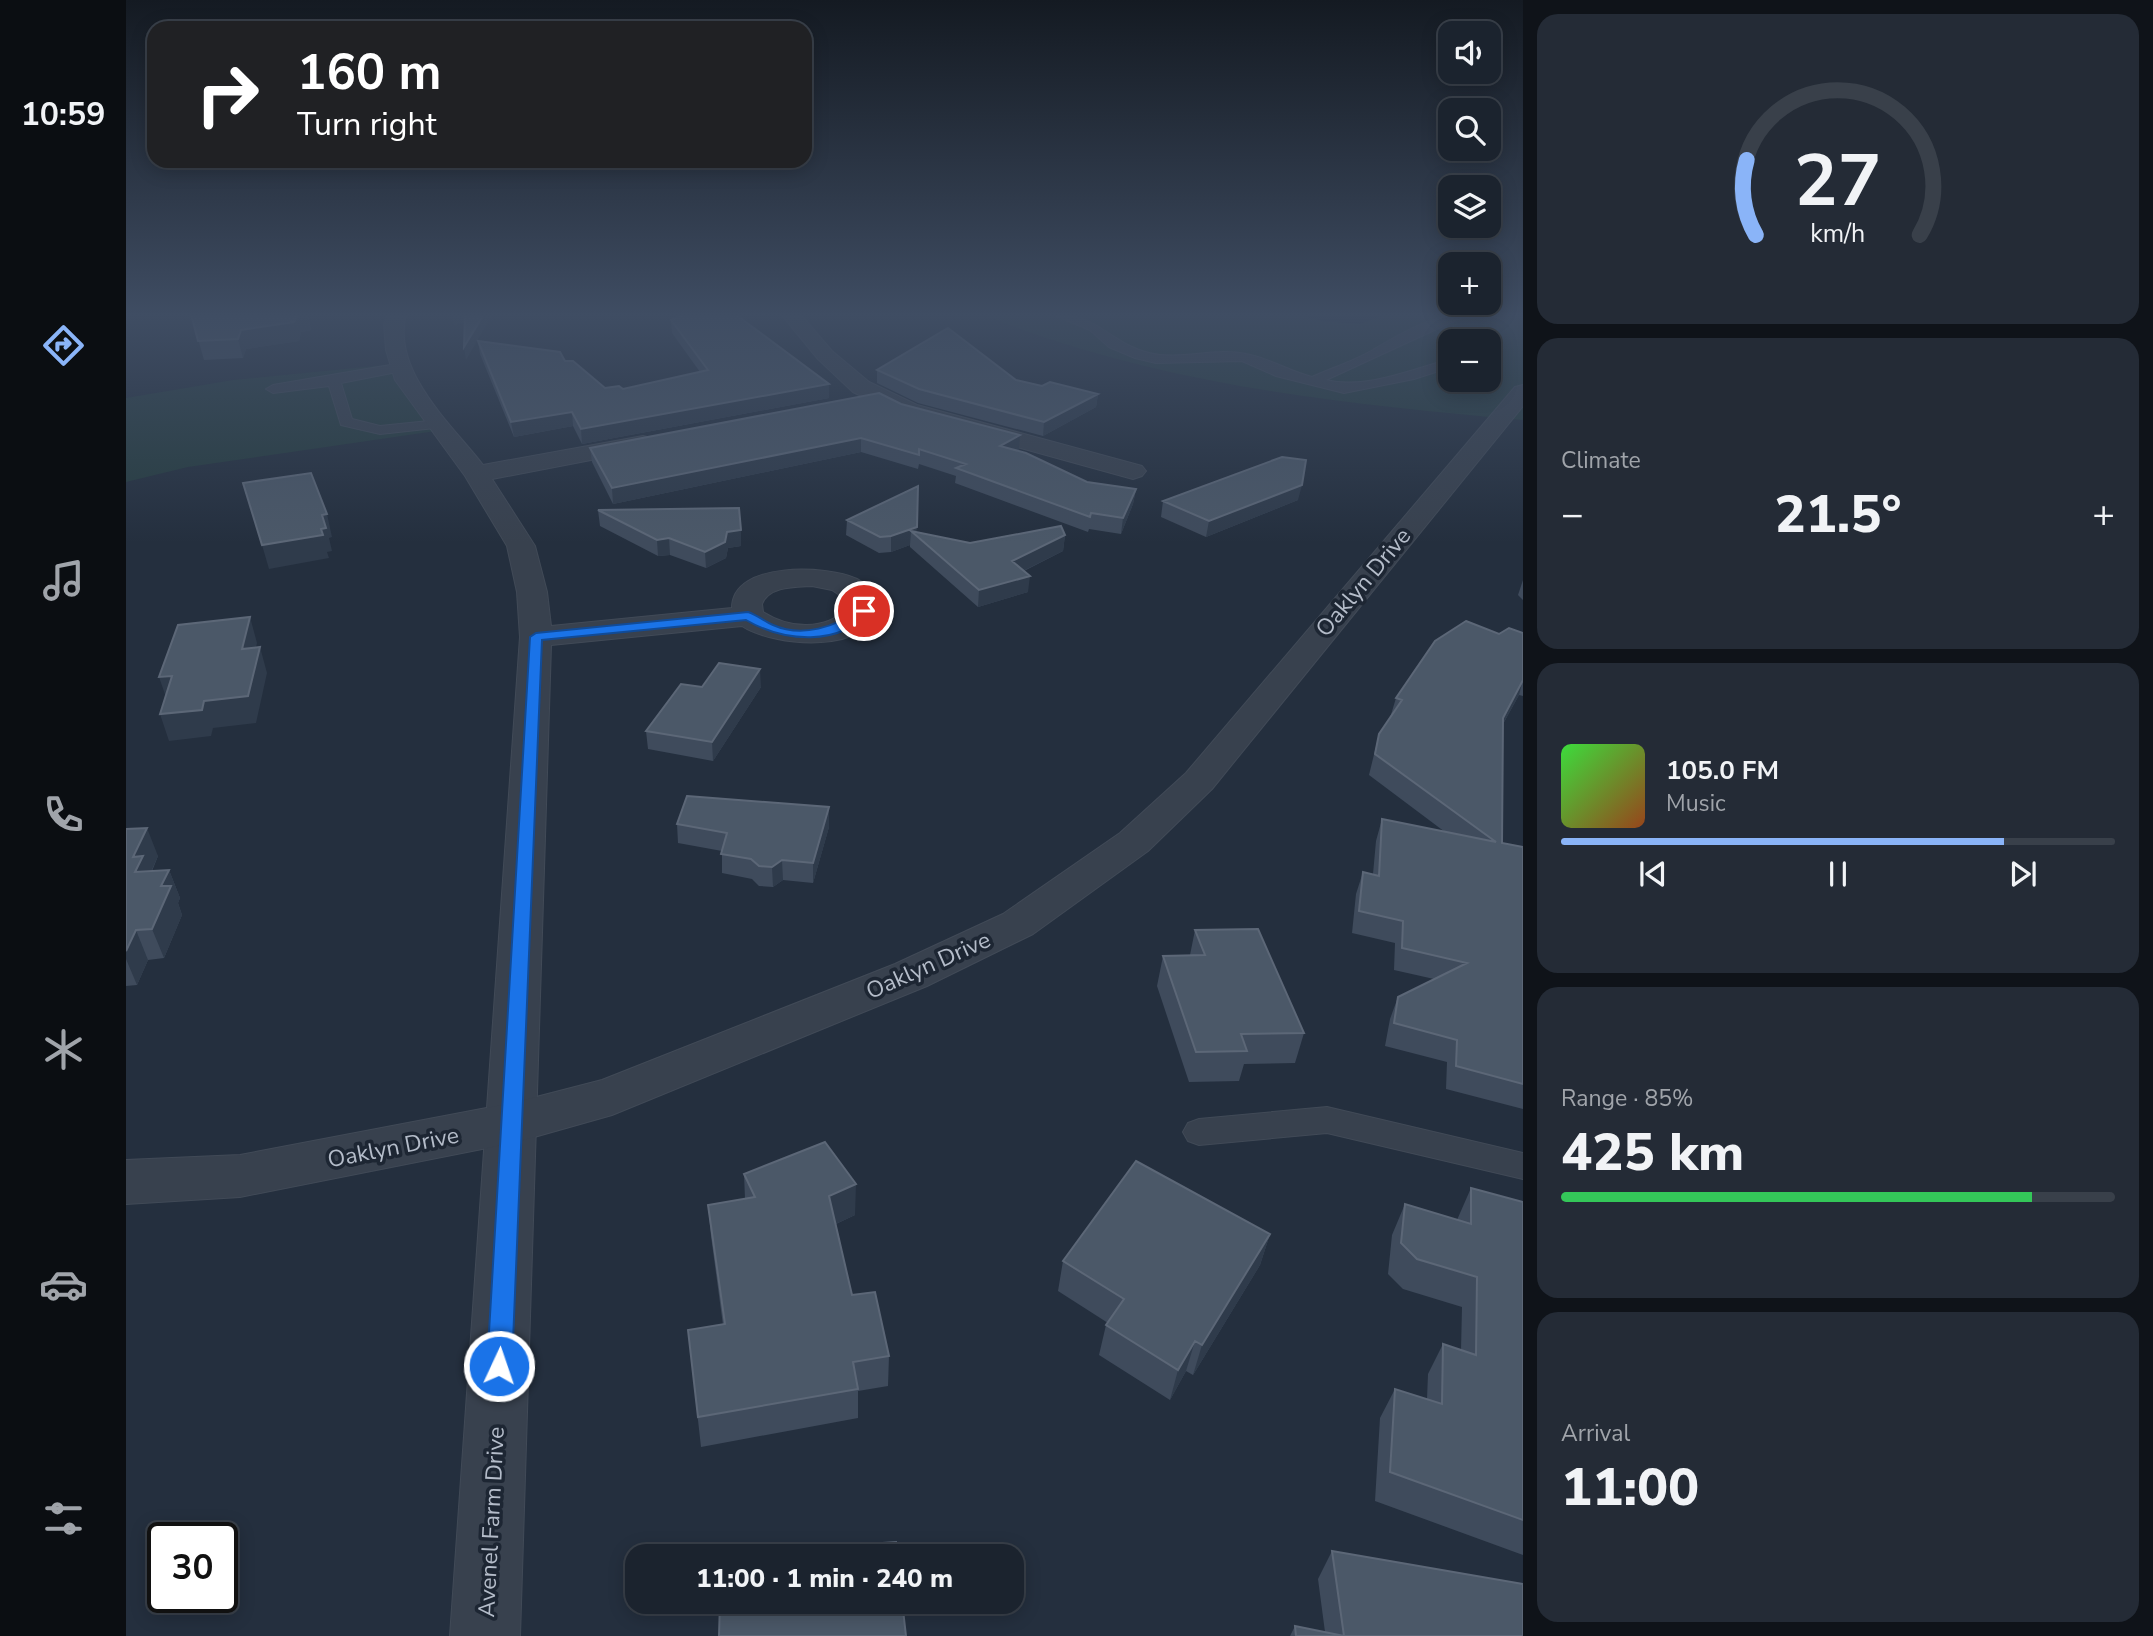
<!DOCTYPE html>
<meta charset="utf-8">
<style>
:root{--surface:#1b232e;--page:#242b36;--text:#f1f3f6;--muted:#a0a4aa;--line:#39404a;--accent:#8ab4f8}
body{margin:0;font-family:"Nunito Sans",sans-serif;background:var(--page);color:var(--text);height:100vh;display:flex;flex-direction:column;font-size:26px;white-space:nowrap}
*{box-sizing:border-box;margin:0}
p{font-size:23px;color:var(--muted)}
.icon{flex:none;width:38px;height:38px;fill:none;stroke:currentColor;stroke-width:2;stroke-linecap:round;stroke-linejoin:round}
.map{position:relative;flex:1;overflow:hidden}
.side{display:flex;flex-direction:column;gap:14px;padding:14px;background:#0f1319;width:630px}
.side>*{flex:none}
.guide{position:absolute;left:21px;top:21px;width:665px;height:147px;border-radius:21px;box-shadow:0 4px 18px #0003,0 0 0 2px var(--line);background:#202124;color:#fff;overflow:hidden}
.fabs{position:absolute;left:1312px;top:21px;display:grid;gap:14px}
.fabs a{display:grid;place-items:center;width:63px;height:63px;border-radius:14px;background:var(--surface);box-shadow:0 4px 18px #0003,0 0 0 2px var(--line);font-size:35px}
.speed{position:absolute;left:21px;top:1522px;display:flex;gap:14px;font-size:35px;font-weight:700;text-align:center}
.speed>*{display:grid;place-content:center;width:91px;height:91px;border-radius:50%;background:var(--surface);box-shadow:0 4px 18px #0003,0 0 0 2px var(--line);line-height:1}
.speed .limit{border:4px solid #111;border-radius:10px;background:#fff;color:#111}
.pin{position:absolute;display:grid;place-items:center;width:60px;height:60px;color:#fff;margin:-30px;border:4px solid #fff;border-radius:50%;box-shadow:0 2px 7px #0007}
.me{position:absolute;width:77px;margin:-38px;rotate:3deg;stroke-linejoin:round;filter:drop-shadow(0 0 5px #0008)}
.turn{display:flex;align-items:center;gap:24px;height:147px;padding:0 35px;font-size:32px}
.turn .icon{width:91px;height:91px;stroke-width:2.5}
.turn b{display:block;font-size:49px;line-height:60px}
.big{font-size:52px;font-weight:800;line-height:1.1}
.side .tile{flex:1;display:flex;flex-direction:column;justify-content:center;gap:10px;min-width:0;padding:0 24px;border-radius:21px;background:var(--page)}
.side .dial{align-items:center;gap:0}
.dial svg{height:182px;overflow:visible;fill:none;stroke:var(--line);stroke-width:7;stroke-linecap:round;text-anchor:middle}
.dial text{fill:var(--text);stroke:none}
.song{display:flex;align-items:center;gap:21px}
.cover{width:84px;height:84px;border-radius:10px;background:linear-gradient(135deg,hsl(120 70% 55%),hsl(20 70% 35%))}
.played{height:7px;border-radius:4px;background:linear-gradient(90deg,var(--accent) 80%,var(--line) 80%)}
.keys{display:flex;justify-content:space-around;direction:ltr}
.heat{display:flex;justify-content:space-between;align-items:center;font-size:38px;direction:ltr}
.charge{height:10px;border-radius:5px;background:linear-gradient(90deg,#34c759 85%,var(--line) 0)}
.trip{position:absolute;left:499px;top:1544px;width:399px;height:70px;border-radius:21px;background:var(--surface);box-shadow:0 4px 18px #0003,0 0 0 2px var(--line);font-weight:800;line-height:70px;text-align:center}
main{display:flex;flex:1;min-height:0}
.tabs{display:flex;flex-direction:column;width:126px;justify-content:space-around;align-items:center;background:#0b0e12;color:var(--muted)}
.tabs .icon{width:49px;height:49px}
.tabs .selected{color:var(--accent)}
.tabs b{font-size:32px;color:var(--text)}
.map>svg:first-child{display:block}
.green{fill:#263c3f;fill-rule:evenodd}
.water{fill:#17263c}
.lines{fill:none;stroke-linecap:round;stroke-linejoin:round}
.service-casing{stroke:#414a57;stroke-width:2}
.minor-casing{stroke:#414a57;stroke-width:2}
.tertiary-casing{stroke:#414a57;stroke-width:2}
.service{fill:#38414e;fill-rule:evenodd}
.minor{fill:#38414e;fill-rule:evenodd}
.tertiary{fill:#38414e;fill-rule:evenodd}
.wall{fill:#3f4b5c}
.shaded-wall{fill:#2f3b4b}
.building{fill:#4b5868;stroke:#5c6777;stroke-width:2}
.route{fill:#1a73e8;stroke:#114b97;stroke-width:2}
.labels{text-anchor:middle;stroke-width:7;stroke-linejoin:round;paint-order:stroke}
.street-label{font-size:23px;fill:#b4bcc9;stroke:#1d2633}
</style>
<main>
<nav class="tabs">
<b>10:59</b>
<svg class="icon selected" aria-label="directions" viewBox="0 0 24 24"><path d="M12 3l9 9-9 9-9-9zM9 14v-3h6M13 9l2 2-2 2"/></svg>
<svg class="icon" aria-label="music" viewBox="0 0 24 24"><path d="M9 18V5l10-2v13"/><circle cx="6" cy="18" r="3"/><circle cx="16" cy="16" r="3"/></svg>
<svg class="icon" aria-label="phone" viewBox="0 0 24 24"><path d="M5 4h4l2 5-3 2q2 4 5 5l2-3 5 2v4C11 20 4 13 5 4z"/></svg>
<svg class="icon" aria-label="climate" viewBox="0 0 24 24"><path d="M12 3v18M4 7l16 10M4 17L20 7"/></svg>
<svg class="icon" aria-label="car" viewBox="0 0 24 24"><path d="M5 17H2v-5l4-1 3-4h7l3 4 3 1v5h-3M9 17h6M6 11h13"/><circle cx="7" cy="17" r="2"/><circle cx="17" cy="17" r="2"/></svg>
<svg class="icon" aria-label="filters" viewBox="0 0 24 24"><path d="M4 7h16M4 17h16"/><circle cx="9" cy="7" r="2"/><circle cx="15" cy="17" r="2"/></svg>
</nav>
<div class="map">
<svg width="1397" height="1636" viewBox="0 0 1397 1636">
<rect width="100%" height="100%" fill="#242f3e"/>
<!-- green -->
<path class="green" d="M855,314H1397V420C1210,403 1031,385 855,314ZM1325,341H1363V380H1325Z
M269,364L310,431L62,467L0,482V398L107,380Z"/>
<!-- water -->
<path class="water" d="M1170,314H1262L1233,324L1196,321Z"/>
<g class="lines">
<!-- service casing -->
<g class="service-casing">
<path id="service" d="M926,314C973,314 983,343 1023,353C1054,361 1089,347 1120,354C1142,358 1163,371 1186,377C1206,368 1228,361 1247,350C1276,333 1307,314 1343,314L1200,380C1240,390 1286,369 1325,359V367L1288,379L1218,393L1150,376L1116,361L1030,363L1009,358L983,347L964,330Z
M276,363L283,367L281,370L215,383L226,419L254,426L313,420L318,421V427L254,434L215,425L203,386L147,393L140,389L147,385Z
M1201,1107L1397,1153V1179L1201,1133L1073,1145L1062,1141L1057,1132L1062,1123L1073,1119Z"/>
</g>
<!-- minor casing -->
<g class="minor-casing">
<path id="minor" d="M262,314H280C265,371 326,425 357,465L517,436L525,438L529,443L525,448L517,450L366,479L409,546L421,592L425,626L606,608C606,561 701,565 731,579C741,584 747,592 754,602C749,656 648,647 616,626L425,645L394,1636H324L394,637L391,592L381,546L339,476L269,380L260,350L258,324ZM686,586L706,590L724,602L723,608C698,631 664,629 637,612L636,604C643,586 669,587 686,586Z
M655,314H674L706,351L743,382L791,405L1016,466L1020,471L1016,476L1007,479L775,415L727,392L692,359Z"/>
</g>
<!-- tertiary casing -->
<g class="tertiary-casing">
<path id="tertiary" d="M1397,385V406L1086,789L1022,851L907,934L801,986L486,1115L387,1143L114,1197L0,1204V1160L114,1155L387,1103L476,1080L769,964L877,914L994,833L1060,773L1389,387Z"/>
</g>
<!-- service -->
<use href="#service" class="service"/>
<!-- minor -->
<use href="#minor" class="minor"/>
<!-- tertiary -->
<use href="#tertiary" class="tertiary"/>
</g>
<!-- wall -->
<path class="wall" d="M65,314H182L185,330L175,332L173,341L120,349L117,358L78,360Z
M545,320L703,384V398L456,444L447,426L388,437L354,354L352,341L439,361L479,388L497,389L574,372L546,333Z
M751,370L890,380L916,386L972,394L970,407L917,436L792,403L751,383Z
M775,404L893,450L891,451L961,482L1010,489L1007,504L995,534L963,529L962,532L829,483L830,476L793,464L792,469L735,452L487,504L466,462L464,448Z
M1172,500L1080,537L1035,517L1037,501Z
M472,510L615,546L602,548L600,558L580,568L544,555L532,556L474,526Z
M721,520L844,543L939,535L937,551L898,571L902,592L852,607L784,547V545L765,552L753,553L720,535Z
M1397,580V600L1392,595Z
M1397,633V696L1393,695L1377,724L1376,843L1397,847V1109L1320,1089L1321,1062L1259,1046L1264,1019L1272,997L1308,979L1268,970L1269,943L1226,933L1230,894L1237,872L1247,874L1250,841L1256,819L1319,832L1243,775L1253,734L1264,718L1270,698L1373,634Z
M576,687H635L587,761L522,749L520,731Z
M703,807V827L687,883L657,880L647,887L633,886L626,879L596,873V851L552,843L551,824Z
M0,829L32,856L26,871L43,870L54,898L52,903L56,915L38,958L22,960L11,985L0,986Z
M1069,930L1178,1033L1169,1063L1118,1064L1113,1081L1063,1082L1031,986L1037,956L1064,955Z
M618,1174L729,1215L710,1224L726,1295L763,1356L762,1386L732,1391V1418L575,1447L562,1330L597,1325L585,1236L582,1205L619,1199Z
M1345,1188L1397,1202V1555L1249,1501L1254,1418L1269,1389L1301,1399L1302,1374L1317,1344L1335,1350L1336,1307L1277,1289L1262,1274L1266,1235L1279,1204L1331,1220Z
M1144,1234L1134,1265L1067,1375L1060,1371L1044,1400L973,1355L980,1325L982,1323L932,1291L937,1261Z
M1206,1551L1397,1636H1164L1169,1626L1199,1632L1192,1579Z"/>
<!-- shaded-wall -->
<path class="shaded-wall" d="M171,314H181L185,330L175,332L173,341L120,349L117,358L112,339L115,330Z
M326,314H340L341,322L328,325Z
M358,314H380L365,317L340,360L338,347Z
M703,384V398L456,444L455,429Z
M972,394L970,407L917,436L918,422Z
M446,412L447,426L388,437L385,422Z
M894,435L893,450L873,461L874,446Z
M735,438V452L487,504L486,488Z
M1176,485L1172,500L1080,537L1083,521Z
M1010,489L1007,504L995,534L997,518Z
M201,514L206,537L203,538L206,551L201,552L203,558L143,569L136,545L195,529L196,515Z
M791,527L790,536L785,531L784,545L765,552V536Z
M615,530V546L602,548L600,558L580,568L579,552L601,532Z
M939,535L937,551L885,577L886,561Z
M543,538L544,555L532,556L531,540Z
M904,576L902,592L852,607L853,590Z
M124,617L131,643L124,675L116,649Z
M134,647L141,673L130,723L87,728L85,736L43,741L34,714L78,701Z
M634,669L635,687L587,761L586,742Z
M46,676L42,703L33,677Z
M1397,680L1393,695L1369,738L1377,718Z
M703,807V827L687,883V863Z
M21,828L32,856L24,874L9,872L7,857Z
M656,860L657,880L647,887L646,867Z
M43,870L54,898L52,903L56,915L38,958L26,929L35,886Z
M10,930L22,960L11,985L0,959V951Z
M730,1184L729,1215L703,1227V1196Z
M1144,1234L1134,1265L1067,1375L1076,1345Z
M1069,1341L1060,1371L1044,1400L1052,1370Z"/>
<!-- building -->
<path class="building" d="M65,314H172L168,322L115,330L112,339L72,341Z
M339,314H358L338,347Z
M560,314H609L703,384L455,429L446,412L385,422L352,341L434,352L439,361H447L479,388L493,386L497,389L582,370L545,320Z
M822,328L890,380L916,386L924,382L972,394L918,422L793,389L751,370Z
M753,393L775,404L894,435L874,446L900,453L961,482L1010,489L997,518L965,513L964,517L830,468L840,464L793,449V455L735,438L486,488L464,448Z
M1156,457L1180,460L1176,485L1083,521L1037,501Z
M185,473L201,514L196,515L200,528L195,529L197,535L136,545L117,483Z
M792,486L791,527L765,536L754,537L721,520Z
M613,508L615,530L601,532L599,542L579,552L543,538L531,540L472,510Z
M935,526L939,535L886,561L904,576L853,590L785,531L844,543Z
M124,617L116,649L134,647L122,696L78,701L76,710L34,714L46,676L33,677L52,625Z
M1340,621L1373,634L1383,628L1397,633V680L1377,718L1376,843L1397,847V1084L1330,1066L1331,1040L1268,1023L1272,997L1341,963L1276,948L1277,921L1233,911L1237,872L1253,876L1256,819L1370,842L1249,754L1253,734L1276,700L1270,698L1309,641Z
M593,663L634,669L586,742L520,731L555,684L576,687Z
M561,796L703,807L687,863L656,860L646,867L633,866L625,859L595,854L601,833L551,824Z
M21,828L7,857L17,856L9,872L43,870L35,886H45L26,929L10,930L0,951V829Z
M1132,929L1178,1033L1115,1034L1121,1051L1070,1052L1037,956L1079,955L1069,930Z
M699,1142L730,1184L703,1196L726,1295L749,1292L763,1356L727,1362L732,1389L572,1417L562,1330L599,1324L582,1205L629,1197L618,1174Z
M1010,1161L1144,1234L1076,1345L1069,1341L1052,1370L980,1325L998,1299L937,1261Z
M1345,1188L1397,1202V1520L1264,1472L1269,1389L1316,1404L1317,1344L1350,1355L1351,1277L1291,1259L1275,1243L1279,1204L1345,1224Z
M770,1542L771,1556H594V1554Z
M1206,1551L1397,1584V1636H1170L1169,1626L1218,1636Z
M594,1601H776L780,1636H593Z"/>
<!-- sky -->
<linearGradient id="sky" x2="0" y2="1"><stop stop-color="#141a22"/><stop offset="0.58" stop-color="#3f4d63"/><stop offset="1" stop-color="#3f4d63" stop-opacity="0"/></linearGradient>
<rect width="1397" height="543" fill="url(#sky)"/>
<!-- route -->
<path class="route" d="M734,609L744,611C713,647 658,642 620,620L416,640L386,1366L382,1374L373,1378L365,1374L361,1366L404,637L410,633L622,612C631,615 638,621 647,625C676,638 710,627 734,609Z"/>
<g class="labels">
<!-- street labels -->
<g class="street-label">
<text transform="translate(1237 582) rotate(-50)" y="8">Oaklyn Drive</text>
<text transform="translate(802 965) rotate(-24)" y="8">Oaklyn Drive</text>
<text transform="translate(267 1147) rotate(-11)" y="8">Oaklyn Drive</text>
<text transform="translate(365 1522) rotate(-87)" y="8">Avenel Farm Drive</text>
</g>
</g>
</svg>
<div class="fabs">
<a><svg class="icon" aria-label="sound" viewBox="0 0 24 24"><path d="M4 9h4l5-4v14l-5-4H4zM17 9q2 3 0 6"/></svg></a>
<a><svg class="icon" aria-label="search" viewBox="0 0 24 24"><circle cx="10" cy="10" r="6"/><path d="M15 15l6 6"/></svg></a>
<a><svg class="icon" aria-label="layers" viewBox="0 0 24 24"><path d="M12 4l9 5-9 5-9-5zM3 14l9 5 9-5"/></svg></a>
<a>+</a>
<a>−</a>
</div>
<div class="speed"><div class="limit">30</div></div>
<div class="pin" style="left:738px;top:611px;background:#d93025"><svg class="icon" aria-label="arrive" viewBox="0 0 24 24"><path d="M6 21V4h12l-3 4 3 4H6"/></svg></div>
<svg class="me" style="left:373px;top:1366px" viewBox="-20 -20 40 40"><circle r="17" fill="#1a73e8" stroke="#fff" stroke-width="3"/><path d="M0-11L8 9 0 5-8 9z" fill="#fff"/></svg>
<div class="trip">11:00 · 1 min · 240 m</div>
<div class="guide">
<div class="turn"><svg class="icon" aria-label="right" viewBox="0 0 24 24"><path d="M7 20v-9h11M14 6l5 5-5 5"/></svg><div><b>160 m</b>Turn right</div></div>
</div>
</div>
<section class="side">
<div class="tile dial"><svg viewBox="0 0 100 80">
<path d="M14 69A42 42 0 1 1 86 69"/>
<path d="M14 69A42 42 0 0 1 10 36" stroke="#8ab4f8"/>
<text x="50" y="56" font-size="32" font-weight="700">27</text>
<text x="50" y="72" font-size="11">km/h</text>
</svg></div>
<div class="tile"><p>Climate</p>
<div class="heat"><a>−</a><b class="big">21.5°</b><a>+</a></div>
</div>
<div class="tile">
<div class="song"><i class="cover"></i><div><b>105.0 FM</b><p>Music</p></div></div>
<div class="played"></div>
<div class="keys"><svg class="icon" aria-label="previous" viewBox="0 0 24 24"><path d="M18 5L8 12l10 7zM5 5v14"/></svg><svg class="icon" aria-label="pause" viewBox="0 0 24 24"><path d="M8 5v14M16 5v14"/></svg><svg class="icon" aria-label="next" viewBox="0 0 24 24"><path d="M6 5l10 7-10 7zM19 5v14"/></svg></div>
</div>
<div class="tile"><p>Range · 85%</p><b class="big">425 km</b><div class="charge"></div></div>
<div class="tile"><p>Arrival</p><b class="big">11:00</b></div>
</section>
</main>
